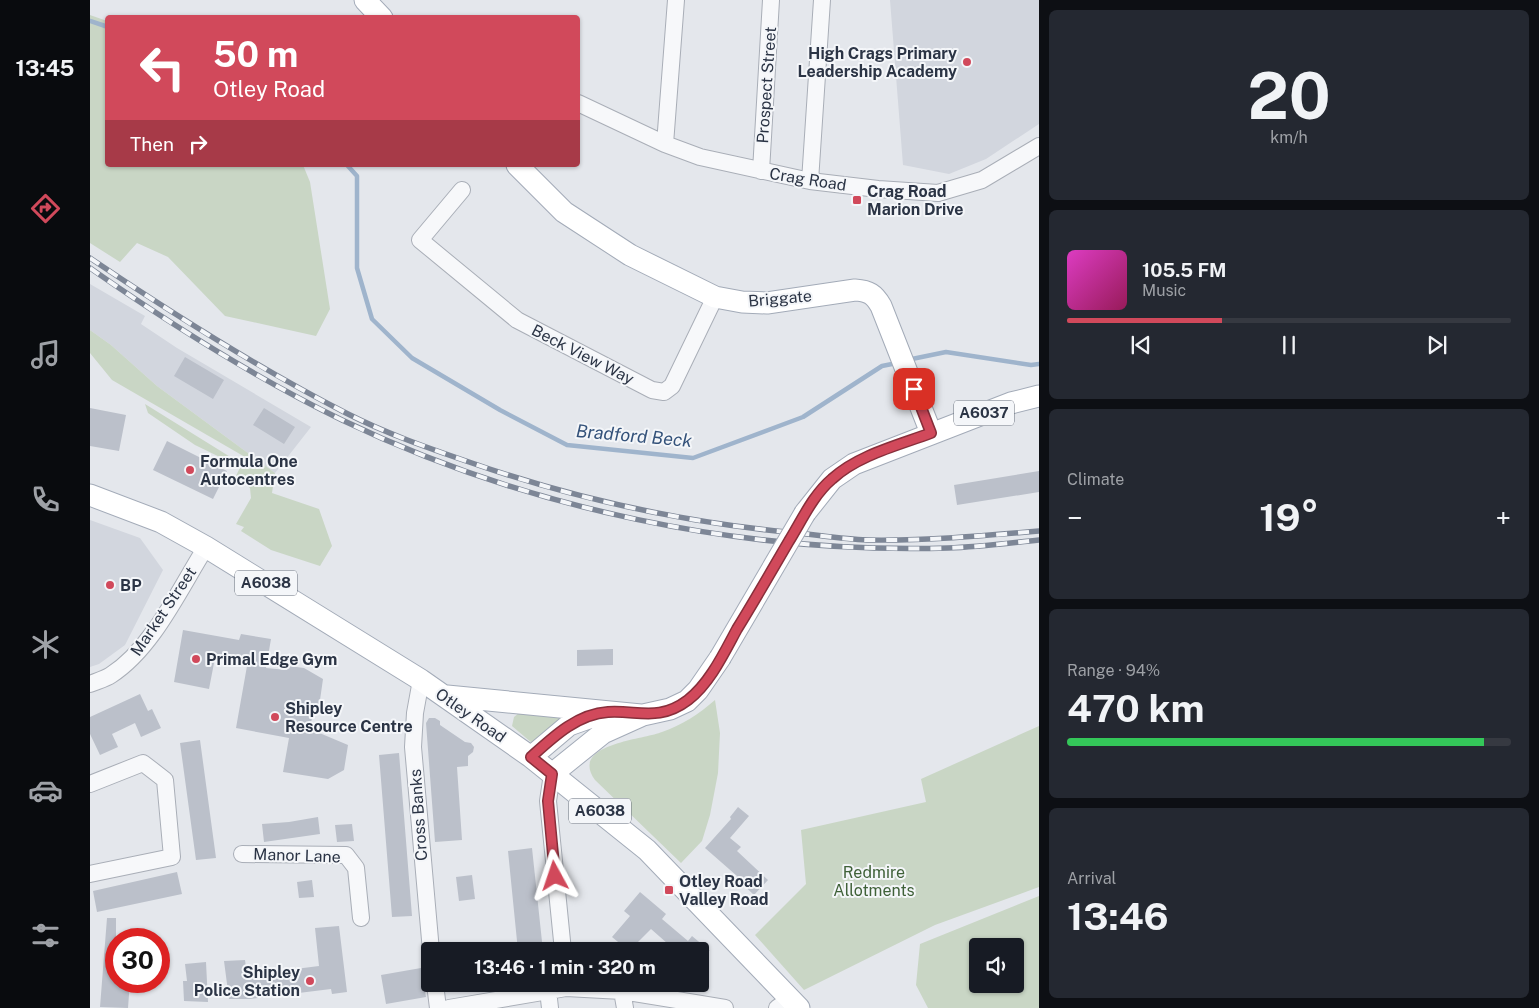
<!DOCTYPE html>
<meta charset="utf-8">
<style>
:root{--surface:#171b24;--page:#242831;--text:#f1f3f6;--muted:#9ea1a6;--line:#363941;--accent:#d1495b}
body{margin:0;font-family:"Public Sans",sans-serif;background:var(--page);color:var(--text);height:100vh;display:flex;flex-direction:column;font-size:19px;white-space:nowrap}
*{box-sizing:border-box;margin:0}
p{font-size:16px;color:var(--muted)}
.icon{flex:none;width:28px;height:28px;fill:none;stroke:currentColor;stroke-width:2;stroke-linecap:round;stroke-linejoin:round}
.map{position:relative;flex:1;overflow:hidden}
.side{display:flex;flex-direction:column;gap:10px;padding:10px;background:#0d0f14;width:500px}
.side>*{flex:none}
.top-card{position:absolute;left:15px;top:15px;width:475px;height:152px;border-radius:5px;box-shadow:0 1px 4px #0004;background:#d1495b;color:#fff;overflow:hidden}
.controls{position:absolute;left:879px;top:938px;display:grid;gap:10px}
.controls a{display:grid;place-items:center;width:55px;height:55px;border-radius:5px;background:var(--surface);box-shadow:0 1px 4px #0004;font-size:25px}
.speed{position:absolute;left:15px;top:928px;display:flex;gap:10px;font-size:25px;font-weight:700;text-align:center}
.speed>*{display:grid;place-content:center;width:65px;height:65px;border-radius:50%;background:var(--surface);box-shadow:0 1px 4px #0004;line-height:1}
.speed .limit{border:8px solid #d22;background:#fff;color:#111}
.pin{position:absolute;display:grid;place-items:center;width:42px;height:42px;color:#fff;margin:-21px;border-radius:10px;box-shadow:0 2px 8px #0006}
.me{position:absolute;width:55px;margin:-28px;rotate:355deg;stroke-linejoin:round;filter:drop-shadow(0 0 4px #0008)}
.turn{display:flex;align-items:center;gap:18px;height:105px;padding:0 25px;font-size:22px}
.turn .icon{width:65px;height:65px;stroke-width:2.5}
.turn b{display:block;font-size:35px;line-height:42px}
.then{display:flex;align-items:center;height:48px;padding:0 25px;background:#0003;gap:10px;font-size:19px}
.big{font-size:38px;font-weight:700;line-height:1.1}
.side .tile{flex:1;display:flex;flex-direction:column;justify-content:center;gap:8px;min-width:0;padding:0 18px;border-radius:8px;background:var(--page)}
.side .dial{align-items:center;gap:0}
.dial b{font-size:65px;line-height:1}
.song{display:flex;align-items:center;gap:15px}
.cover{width:60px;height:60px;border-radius:8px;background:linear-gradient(135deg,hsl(310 70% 55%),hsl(330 70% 35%))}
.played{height:5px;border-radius:2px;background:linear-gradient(90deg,var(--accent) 35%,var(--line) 35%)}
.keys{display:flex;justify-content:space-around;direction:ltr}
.heat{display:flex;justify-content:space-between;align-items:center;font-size:28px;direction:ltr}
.charge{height:8px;border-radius:4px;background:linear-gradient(90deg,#34c759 94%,var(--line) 0)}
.trip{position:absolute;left:331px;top:942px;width:288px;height:50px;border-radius:5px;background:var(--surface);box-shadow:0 1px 4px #0004;font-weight:700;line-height:50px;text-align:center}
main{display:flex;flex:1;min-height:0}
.tabs{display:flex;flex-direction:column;width:90px;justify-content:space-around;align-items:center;background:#090b0e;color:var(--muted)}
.tabs .icon{width:35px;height:35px}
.tabs .active{color:var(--accent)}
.tabs b{font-size:22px;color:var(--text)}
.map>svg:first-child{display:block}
.built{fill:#d2d6de}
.green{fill:#c9d6c5;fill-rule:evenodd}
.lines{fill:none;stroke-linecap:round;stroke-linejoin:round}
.stream{stroke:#9fb4cc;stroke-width:4.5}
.building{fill:#bbc0ca}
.minor-casing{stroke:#a9aeb7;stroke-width:18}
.major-casing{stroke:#a3abb8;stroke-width:23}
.minor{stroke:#f7f8fa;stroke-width:16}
.major{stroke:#fff;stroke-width:21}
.rail-casing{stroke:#7d8696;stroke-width:5.5}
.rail{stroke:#f4f6f9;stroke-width:4;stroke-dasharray:11;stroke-linecap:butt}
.major-bridge-casing{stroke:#a3abb8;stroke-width:23;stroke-linecap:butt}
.major-bridge{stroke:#fff;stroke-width:21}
.route-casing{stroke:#882f3b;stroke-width:12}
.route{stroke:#d1495b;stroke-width:9}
.poi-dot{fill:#d1495b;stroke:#f4f6f9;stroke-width:2}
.labels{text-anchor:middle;stroke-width:4;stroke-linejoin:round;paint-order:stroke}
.shield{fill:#f4f6f9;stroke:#676e7b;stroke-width:1}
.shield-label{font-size:15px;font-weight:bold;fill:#2b3445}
.poi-label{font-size:16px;font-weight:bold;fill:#2b3445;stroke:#f4f6f9;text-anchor:start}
.street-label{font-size:16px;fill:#2b3445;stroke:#f4f6f9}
.park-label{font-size:16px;fill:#3f6138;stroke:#f4f6f9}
.water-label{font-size:18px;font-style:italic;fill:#34527a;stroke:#f4f6f9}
</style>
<main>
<nav class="tabs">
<b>13:45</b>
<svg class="icon active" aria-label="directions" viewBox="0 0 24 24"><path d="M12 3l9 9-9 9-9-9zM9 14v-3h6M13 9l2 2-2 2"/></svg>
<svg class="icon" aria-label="music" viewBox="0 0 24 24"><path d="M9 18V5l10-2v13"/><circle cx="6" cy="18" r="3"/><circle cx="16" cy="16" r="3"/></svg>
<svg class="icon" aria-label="phone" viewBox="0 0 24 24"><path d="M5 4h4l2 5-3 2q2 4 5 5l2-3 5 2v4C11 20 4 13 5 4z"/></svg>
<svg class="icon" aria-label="climate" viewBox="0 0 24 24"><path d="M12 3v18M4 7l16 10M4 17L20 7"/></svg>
<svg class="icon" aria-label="car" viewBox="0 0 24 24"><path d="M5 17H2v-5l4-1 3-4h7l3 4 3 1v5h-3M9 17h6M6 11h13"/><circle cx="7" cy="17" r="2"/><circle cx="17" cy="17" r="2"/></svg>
<svg class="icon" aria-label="filters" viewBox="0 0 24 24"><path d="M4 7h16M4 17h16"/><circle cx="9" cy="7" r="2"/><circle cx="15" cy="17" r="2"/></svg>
</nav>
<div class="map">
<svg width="949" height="1008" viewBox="0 0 949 1008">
<rect width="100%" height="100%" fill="#e4e7ec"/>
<!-- built -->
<path class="built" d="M800,0H949V124L896,159L859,174L813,165Z
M0,284L55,316L51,324L87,348L221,427L185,473L67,386L21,345L0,330Z
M0,520L50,538L73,570L35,645L9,664L0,667Z"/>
<!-- green -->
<path class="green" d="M0,15L17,21L18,165H213L220,182L240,309L226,336L135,316L78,257L47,243L30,262L0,243Z
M0,330L21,345L67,386L185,473L182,493L229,509L242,546L230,566L181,550L151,531L154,527L146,524L161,498L160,488L146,476L155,457L22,380L0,353Z
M55,404L142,458L140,462L105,445L58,413Z
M625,700L630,733L628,773L620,815L612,841L591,863L505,780C479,744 552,740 572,732C592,725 609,714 625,700Z
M429,713L482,717L451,734L442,743L422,726L424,717Z
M949,726V887L845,925L714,990L665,935L716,884L711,830L836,802L831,779Z
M949,896V1008H838L826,985L830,944ZM888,946H925V984H888Z"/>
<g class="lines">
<!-- stream -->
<path class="stream" d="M0,21L18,27
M257,165L267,176V268L282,319L322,358L410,410L477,445L603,458L713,417L792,366L807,363
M817,360L856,352L941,365L949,364"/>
</g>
<!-- building -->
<path class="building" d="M95,357L134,380L123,399L84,376Z
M0,408L36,415L29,451L0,446Z
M174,408L205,427L194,444L163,425Z
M77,441L137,471L123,499L63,470Z
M949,471V492L867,505L864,485Z
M93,630L149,640L151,634L181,639L176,668L197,670L199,666L214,668L233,679L229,707L224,706L220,729L258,745L254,770L238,779L193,772L199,738L146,728L157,666L125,658L119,689L84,682Z
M523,649V665L487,666V650Z
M50,694L58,711L62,709L71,728L51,737L45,723L22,734L28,747L10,755L0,734V717Z
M339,718H345L350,721V725L375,742L381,743L384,747L383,752L378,756V766L367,767L372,840L345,842L336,723Z
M110,740L126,858L106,860L90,743Z
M309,753L322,916L302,917L289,755Z
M648,807L659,816L640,838L651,847L647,851L678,880L664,895L646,878L647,876L615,848L641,819L640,817Z
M228,817L230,834L174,842L172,824L199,822Z
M262,824L264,841L247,842L245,825Z
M442,848L453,951H428L418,851Z
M87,872L92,894L7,912L3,891Z
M382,875L385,899L369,901L366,877Z
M222,880L224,897L209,898L207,882Z
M550,892L576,914L572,919L598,941L602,936L620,951H586L561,929L539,951L522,937L540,916L534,911Z
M17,918H26V981H40L38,1008L10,1007Z
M249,926L257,992L242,994L241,989L160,999H139L134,961L155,960L157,975L229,966L225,928Z
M116,962L118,1002L94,1001L93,981H97L95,964Z
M331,968L336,997L296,1004L291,975Z"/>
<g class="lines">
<!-- minor casing -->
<g class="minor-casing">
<path id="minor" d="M488,103L575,144L610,157L720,181L788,189L848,193L892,180L949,146
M575,144L586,0
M671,171L681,0
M720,181L732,0
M372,190L330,240L427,320L562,390L574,392L582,386L625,297
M331,680L325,713L323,747L341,951
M0,684C7,681 15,679 21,675C63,648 90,588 116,547
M462,774L458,801L473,951
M0,784L53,763L75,780L82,857L0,874
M152,854L256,855L266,868L271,918
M345,984L348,1008
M458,990L460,1008
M532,991L535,1008
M359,1008L476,988L532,991L635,1008
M687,1008L700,999"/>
</g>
<!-- major casing -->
<g class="major-casing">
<path id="major" d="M275,0L292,18
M427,165L474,212L540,255L625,297L652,302L677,303L765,290C779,291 784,294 791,306L841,433
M0,495L71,522L116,547L331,680L441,757L557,850L709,1008
M715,513L742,479L764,464L921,403L949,396
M357,696L551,715
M441,757L479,725L510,714
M462,774L513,733L553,715L580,709L597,701L608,690L630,658"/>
</g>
<!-- minor -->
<use href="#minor" class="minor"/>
<!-- major -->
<use href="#major" class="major"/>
<!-- rail casing -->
<g class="rail-casing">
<path id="rail" d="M0,258C83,314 168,368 256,413C295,433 338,448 379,462C482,498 587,521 696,532C722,534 750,539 777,540C834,541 892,536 949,531
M0,268C80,324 164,377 252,420C437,509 654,554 858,548C888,547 919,543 949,540"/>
</g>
<!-- rail -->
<use href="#rail" class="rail"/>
<!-- major-bridge casing -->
<g class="major-bridge-casing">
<path id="major-bridge" d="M630,658L715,513"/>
</g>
<!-- major-bridge -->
<use href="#major-bridge" class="major-bridge"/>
</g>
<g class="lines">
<!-- route casing -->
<g class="route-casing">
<path id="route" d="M465,876L458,801L462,774L441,757C463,737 487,714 518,712C548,710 569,722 598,700C620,683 634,653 647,629C665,600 682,570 699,541C712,520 723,495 742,479C768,455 809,445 841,433L824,389"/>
</g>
<!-- route -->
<use href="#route" class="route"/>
</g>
<!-- markers -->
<g class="poi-dot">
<circle cx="877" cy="62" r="5"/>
<rect x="762" y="195" width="10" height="10" rx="2.5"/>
<circle cx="100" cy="470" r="5"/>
<circle cx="20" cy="585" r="5"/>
<circle cx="106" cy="659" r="5"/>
<circle cx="185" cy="717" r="5"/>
<rect x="574" y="885" width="10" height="10" rx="2.5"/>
<circle cx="220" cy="981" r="5"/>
</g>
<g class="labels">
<!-- shield labels -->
<g class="shield">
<rect x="864" y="400.5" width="60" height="25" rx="4"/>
<rect x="145" y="570.5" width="62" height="25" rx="4"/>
<rect x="479" y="798.5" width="62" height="25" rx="4"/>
</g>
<g class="shield-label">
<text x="894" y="418">A6037</text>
<text x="176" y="588">A6038</text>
<text x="510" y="816">A6038</text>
</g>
<!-- poi labels -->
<g class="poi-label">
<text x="867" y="59" text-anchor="end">High Crags Primary<tspan x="867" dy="18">Leadership Academy</tspan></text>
<text x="777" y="197">Crag Road<tspan x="777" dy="18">Marion Drive</tspan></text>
<text x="110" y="467">Formula One<tspan x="110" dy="18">Autocentres</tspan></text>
<text x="30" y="591">BP</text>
<text x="116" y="665">Primal Edge Gym</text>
<text x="195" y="714">Shipley<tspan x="195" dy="18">Resource Centre</tspan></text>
<text x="589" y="887">Otley Road<tspan x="589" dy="18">Valley Road</tspan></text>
<text x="210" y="978" text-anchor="end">Shipley<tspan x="210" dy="18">Police Station</tspan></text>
</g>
<!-- street labels -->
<g class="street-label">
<text transform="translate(676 85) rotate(-86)" y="6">Prospect Street</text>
<text transform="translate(718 179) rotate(9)" y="6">Crag Road</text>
<text transform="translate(690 298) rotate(-5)" y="6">Briggate</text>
<text transform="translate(493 354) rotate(27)" y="6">Beck View Way</text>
<text transform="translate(73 611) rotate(-56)" y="6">Market Street</text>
<text transform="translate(381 715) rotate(35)" y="6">Otley Road</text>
<text transform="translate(328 815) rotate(-94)" y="6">Cross Banks</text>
<text transform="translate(207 855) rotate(2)" y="6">Manor Lane</text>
</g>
<!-- park labels -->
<g class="park-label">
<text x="784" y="878">Redmire<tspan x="784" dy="18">Allotments</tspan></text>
</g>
<!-- water labels -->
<g class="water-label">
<text transform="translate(544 436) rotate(5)" y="6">Bradford Beck</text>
</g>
</g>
</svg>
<div class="controls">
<a><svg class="icon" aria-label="sound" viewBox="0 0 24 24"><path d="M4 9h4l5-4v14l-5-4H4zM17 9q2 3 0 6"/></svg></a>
</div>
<div class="speed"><div class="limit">30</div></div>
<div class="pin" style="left:824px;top:389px;background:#d93025"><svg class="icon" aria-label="arrive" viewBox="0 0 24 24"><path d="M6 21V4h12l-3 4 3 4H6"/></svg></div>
<svg class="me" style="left:465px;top:876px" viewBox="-20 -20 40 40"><path d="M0-17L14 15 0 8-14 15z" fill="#d1495b" stroke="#fff" stroke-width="4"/></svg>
<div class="trip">13:46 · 1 min · 320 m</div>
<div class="top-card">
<div class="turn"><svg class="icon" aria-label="left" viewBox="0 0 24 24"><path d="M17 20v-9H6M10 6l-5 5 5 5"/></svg><div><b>50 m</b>Otley Road</div></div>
<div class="then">Then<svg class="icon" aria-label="right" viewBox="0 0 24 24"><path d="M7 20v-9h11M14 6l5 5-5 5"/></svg></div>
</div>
</div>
<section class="side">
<div class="tile dial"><b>20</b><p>km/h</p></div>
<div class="tile">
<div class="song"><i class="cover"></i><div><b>105.5 FM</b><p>Music</p></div></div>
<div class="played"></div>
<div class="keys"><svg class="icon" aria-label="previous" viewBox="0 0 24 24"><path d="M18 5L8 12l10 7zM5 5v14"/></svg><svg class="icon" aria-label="pause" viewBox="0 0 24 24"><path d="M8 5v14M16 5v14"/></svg><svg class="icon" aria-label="next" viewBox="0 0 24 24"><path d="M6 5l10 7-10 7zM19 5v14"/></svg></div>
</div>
<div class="tile"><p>Climate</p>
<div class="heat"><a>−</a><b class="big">19°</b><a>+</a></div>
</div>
<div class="tile"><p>Range · 94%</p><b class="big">470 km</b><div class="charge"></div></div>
<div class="tile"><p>Arrival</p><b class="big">13:46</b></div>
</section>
</main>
